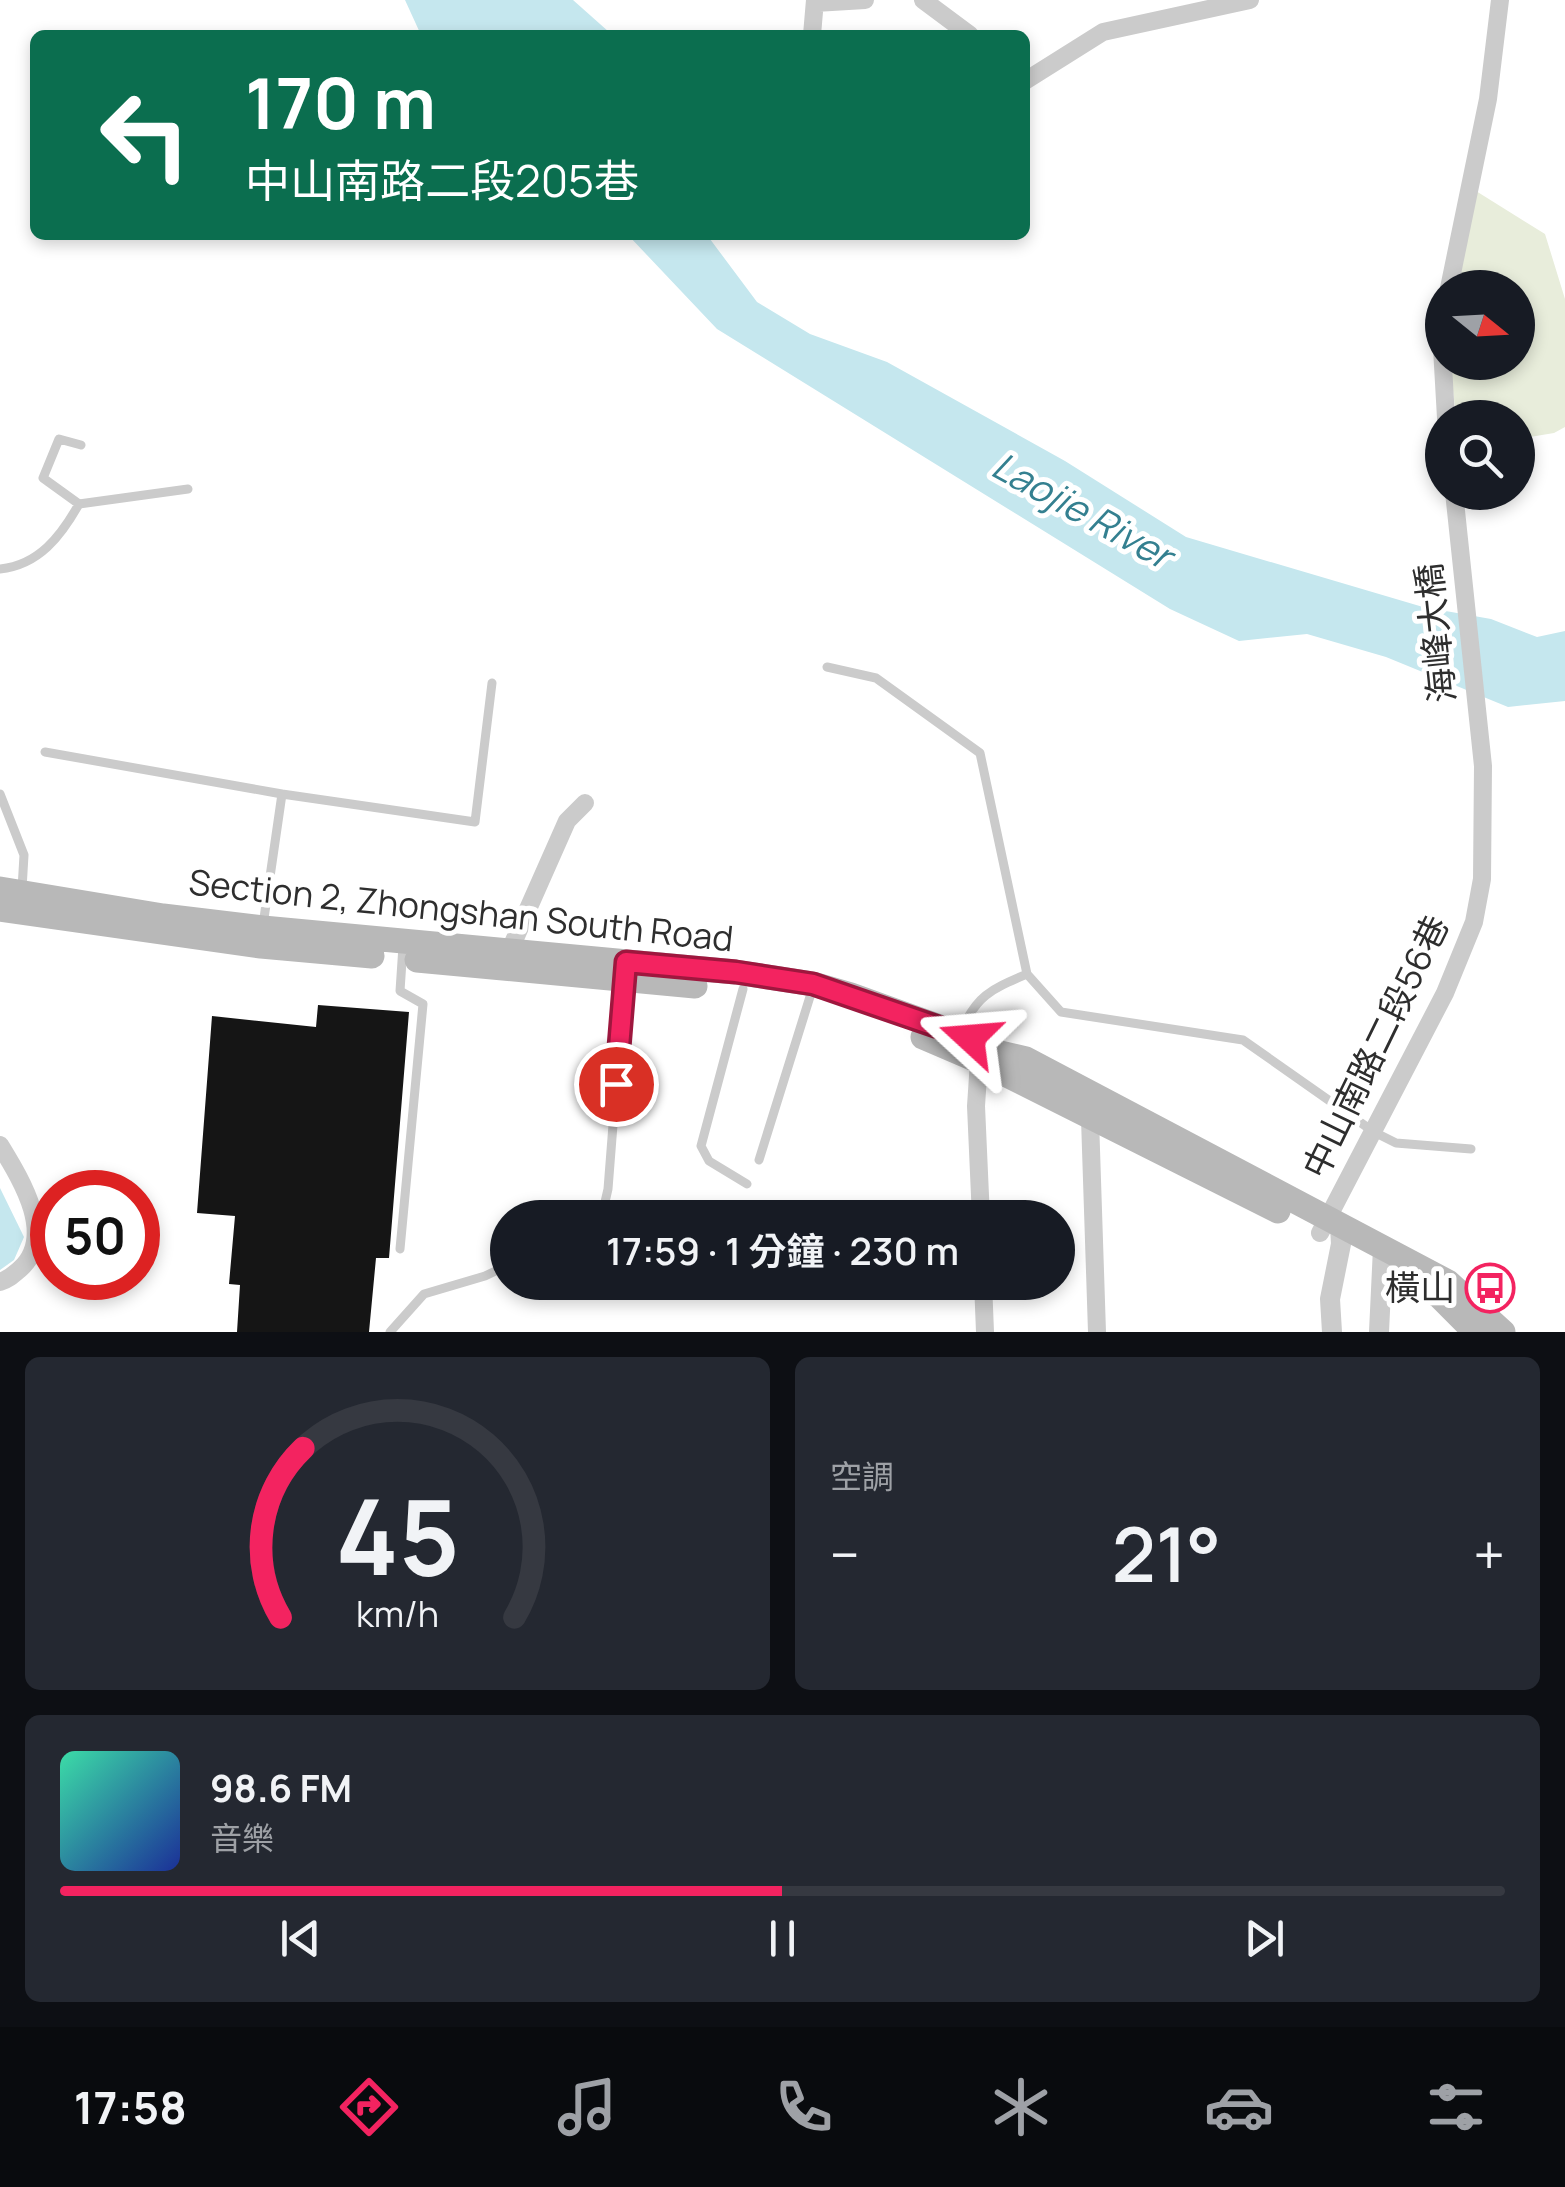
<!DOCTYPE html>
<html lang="zh-TW">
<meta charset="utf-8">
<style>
:root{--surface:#171b24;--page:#242831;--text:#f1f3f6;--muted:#9ea1a6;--line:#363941;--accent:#f32360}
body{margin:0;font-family:Manrope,"Noto Sans TC",sans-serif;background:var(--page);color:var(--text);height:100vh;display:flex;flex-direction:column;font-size:38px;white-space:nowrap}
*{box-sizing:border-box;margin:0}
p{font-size:32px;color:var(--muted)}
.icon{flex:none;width:55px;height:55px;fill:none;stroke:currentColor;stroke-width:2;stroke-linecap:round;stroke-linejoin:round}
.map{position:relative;height:1332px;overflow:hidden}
.panel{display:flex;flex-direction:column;gap:25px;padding:25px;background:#0d0f14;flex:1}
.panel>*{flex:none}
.hud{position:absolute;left:30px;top:30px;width:1000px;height:210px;border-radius:15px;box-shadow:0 5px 15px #0003;background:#0b6e4f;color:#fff;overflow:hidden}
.needle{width:65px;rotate:108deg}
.fabs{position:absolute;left:1425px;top:270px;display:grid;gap:20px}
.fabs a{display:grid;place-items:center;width:110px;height:110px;border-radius:50%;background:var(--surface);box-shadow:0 5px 15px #0003;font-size:50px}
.speed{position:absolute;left:30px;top:1170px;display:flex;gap:20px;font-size:50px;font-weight:700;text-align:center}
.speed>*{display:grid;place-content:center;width:130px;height:130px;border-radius:50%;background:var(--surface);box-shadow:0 5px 15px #0003;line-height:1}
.speed .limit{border:15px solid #d22;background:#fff;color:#111}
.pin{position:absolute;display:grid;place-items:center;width:85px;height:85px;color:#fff;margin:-42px;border:5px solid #fff;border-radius:50%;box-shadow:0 2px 10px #0007}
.me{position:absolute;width:110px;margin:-55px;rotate:289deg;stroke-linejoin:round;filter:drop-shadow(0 0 8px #0008)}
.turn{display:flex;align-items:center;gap:35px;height:210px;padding:0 50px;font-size:45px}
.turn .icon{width:130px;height:130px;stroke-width:2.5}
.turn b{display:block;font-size:70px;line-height:85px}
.big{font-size:75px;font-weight:600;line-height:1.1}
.panel .card{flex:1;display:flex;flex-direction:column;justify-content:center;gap:15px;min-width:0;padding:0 35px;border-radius:15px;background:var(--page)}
.panel .dial{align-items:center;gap:0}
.dial svg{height:260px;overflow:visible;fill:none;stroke:var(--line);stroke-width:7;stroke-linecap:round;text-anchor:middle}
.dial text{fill:var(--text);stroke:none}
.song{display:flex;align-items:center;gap:30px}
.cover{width:120px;height:120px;border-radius:15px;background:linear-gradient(135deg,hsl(160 70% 55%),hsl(230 70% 35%))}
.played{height:10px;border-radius:5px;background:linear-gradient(90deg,var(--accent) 50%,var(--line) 50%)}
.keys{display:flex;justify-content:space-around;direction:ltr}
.heat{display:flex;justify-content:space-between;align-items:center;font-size:55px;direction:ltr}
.panel .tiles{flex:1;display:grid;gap:25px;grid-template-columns:1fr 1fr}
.card:last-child{grid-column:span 2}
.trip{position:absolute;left:490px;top:1200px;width:585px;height:100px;border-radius:50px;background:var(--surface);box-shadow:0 5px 15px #0003;font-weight:600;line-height:100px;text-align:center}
.tabs{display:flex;height:160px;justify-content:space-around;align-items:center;background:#090b0e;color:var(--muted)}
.tabs .icon{width:70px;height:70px}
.tabs .active{color:var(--accent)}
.tabs b{font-size:45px;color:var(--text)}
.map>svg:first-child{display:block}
.green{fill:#e8eddb}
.water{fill:#c5e7ee}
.building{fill:#151515}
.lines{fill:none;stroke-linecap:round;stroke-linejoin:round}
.service{stroke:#cbcbcb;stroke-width:9}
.minor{stroke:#cbcbcb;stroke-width:18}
.tertiary{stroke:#cbcbcb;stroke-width:20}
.secondary{stroke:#b8b8b8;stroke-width:25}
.route-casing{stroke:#9e173e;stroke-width:25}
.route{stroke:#f32360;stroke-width:18}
.labels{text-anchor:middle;stroke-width:10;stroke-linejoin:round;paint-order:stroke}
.street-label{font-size:35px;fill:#2e2e2e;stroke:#fff}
.poi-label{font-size:35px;fill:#2e2e2e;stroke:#fff;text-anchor:end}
.water-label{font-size:38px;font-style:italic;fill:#348090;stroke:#fff}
</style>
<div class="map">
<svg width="1565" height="1332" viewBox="0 0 1565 1332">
<rect width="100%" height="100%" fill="#fff"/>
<!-- green -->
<path class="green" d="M1476,191L1545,234L1565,299V427L1554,433L1518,439V418L1456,417L1450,363L1518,362V288L1456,287Z"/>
<!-- water -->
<path class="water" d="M405,0H573L609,32L607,35H421Z
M628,235H707L757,302L810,334L887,362L1065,461L1186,537L1423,607L1491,619L1537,637L1565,631V701L1508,707L1386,657L1307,634L1239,641L1170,609L717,329Z
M0,1188L24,1237L14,1260L0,1270Z"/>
<!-- building -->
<path class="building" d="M318,1005L409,1012L389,1258H376L369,1332H237L240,1285L229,1284L235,1216L197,1213L212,1016L316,1027Z"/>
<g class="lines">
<!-- service -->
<path class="service" d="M79,504L188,489
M0,569C39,565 61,536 79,504L43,478L59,439L81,445
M827,667L876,678L980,753L1027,974L1061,1012L1243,1040L1374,1132L1396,1143L1471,1149
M45,752L282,794L263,925
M0,794L24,855L22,889
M282,794L475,822L492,683
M743,989L701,1146L709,1161L747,1184
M961,1032C976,995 992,989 1027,974
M759,1160L813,987
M593,1218L605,1202L608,1189L624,984
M400,1249L423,1004L400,991L403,946
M390,1332L424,1294L485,1276L508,1265"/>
<!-- minor -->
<path class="minor" d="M923,0L970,35
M815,3L865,0
M812,35L815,0
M1025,81L1103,32L1250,0
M1449,288L1488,99L1500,0
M1442,348L1446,418
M509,952L567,821L585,803
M979,1061L976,1106L981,1218
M1090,1119L1097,1332
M0,1145C20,1178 57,1236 20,1269C13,1275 9,1279 0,1282
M1320,1233L1445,993L1474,922L1482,879L1483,766L1454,492
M983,1282L985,1332"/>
<!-- tertiary -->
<path class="tertiary" d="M1332,1332L1330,1299L1341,1244L1340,1226
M1379,1332L1383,1248"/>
<!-- secondary -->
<path class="secondary" d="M0,889L163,916L263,928L735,972L813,984L851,995L970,1038L1000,1053L1026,1059L1448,1282L1503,1332
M0,909L261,946L372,956
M417,960L695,986
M923,1037L979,1061L1278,1211
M1424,1288L1438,1295L1475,1332"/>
</g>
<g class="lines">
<!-- route casing -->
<g class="route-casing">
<path id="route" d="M616,1084L626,962L736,972L813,984L970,1038"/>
</g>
<!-- route -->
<use href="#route" class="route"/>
</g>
<!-- icons -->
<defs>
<g id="bus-ring" transform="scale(2.5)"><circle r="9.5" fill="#fff" stroke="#f32360" stroke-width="1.5"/><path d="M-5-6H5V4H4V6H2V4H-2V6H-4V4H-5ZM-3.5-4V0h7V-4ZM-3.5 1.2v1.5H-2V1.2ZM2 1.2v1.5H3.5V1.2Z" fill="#f32360"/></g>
</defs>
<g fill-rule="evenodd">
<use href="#bus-ring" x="1490" y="1288"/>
</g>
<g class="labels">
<!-- street labels -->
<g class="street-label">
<text transform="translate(1436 633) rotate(-96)" y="12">海峰大橋</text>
<text transform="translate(461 911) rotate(6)" y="12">Section 2, Zhongshan South Road</text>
<text transform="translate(1376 1047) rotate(-64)" y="12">中山南路二段56巷</text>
</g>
<!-- poi labels -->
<g class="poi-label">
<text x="1455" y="1300">橫山</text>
</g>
<!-- water labels -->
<g class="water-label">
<text transform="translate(1082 511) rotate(29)" y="13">Laojie River</text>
</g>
</g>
</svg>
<div class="fabs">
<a><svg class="needle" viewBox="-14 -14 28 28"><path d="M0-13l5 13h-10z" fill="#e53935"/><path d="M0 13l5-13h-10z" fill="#9ea1a6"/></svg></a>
<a><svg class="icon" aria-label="search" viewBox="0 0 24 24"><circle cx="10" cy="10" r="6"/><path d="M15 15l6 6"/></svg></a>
</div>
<div class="speed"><div class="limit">50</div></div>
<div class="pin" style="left:616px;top:1084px;background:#d93025"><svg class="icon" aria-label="arrive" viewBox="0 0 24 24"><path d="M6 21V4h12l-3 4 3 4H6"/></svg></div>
<svg class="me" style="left:970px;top:1038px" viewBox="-20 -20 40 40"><path d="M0-17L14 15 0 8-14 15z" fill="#f32360" stroke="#fff" stroke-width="4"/></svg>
<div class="trip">17:59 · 1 分鐘 · 230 m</div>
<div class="hud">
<div class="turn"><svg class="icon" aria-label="left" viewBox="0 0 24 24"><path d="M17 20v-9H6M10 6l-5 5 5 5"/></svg><div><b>170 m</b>中山南路二段205巷</div></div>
</div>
</div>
<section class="panel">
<div class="tiles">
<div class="card dial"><svg viewBox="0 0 100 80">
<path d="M14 69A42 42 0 1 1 86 69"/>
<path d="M14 69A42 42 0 0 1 21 17" stroke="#f32360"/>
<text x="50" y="56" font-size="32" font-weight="700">45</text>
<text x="50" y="72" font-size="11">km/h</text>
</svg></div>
<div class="card"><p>空調</p>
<div class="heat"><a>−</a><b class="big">21°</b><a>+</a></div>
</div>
<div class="card">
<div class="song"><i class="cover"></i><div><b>98.6 FM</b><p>音樂</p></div></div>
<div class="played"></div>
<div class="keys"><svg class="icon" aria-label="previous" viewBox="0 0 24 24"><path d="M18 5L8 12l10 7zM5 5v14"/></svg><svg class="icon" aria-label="pause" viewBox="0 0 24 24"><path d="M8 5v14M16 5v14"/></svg><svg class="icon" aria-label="next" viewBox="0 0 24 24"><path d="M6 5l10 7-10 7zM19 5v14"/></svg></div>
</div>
</div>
</section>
<nav class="tabs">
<b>17:58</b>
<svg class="icon active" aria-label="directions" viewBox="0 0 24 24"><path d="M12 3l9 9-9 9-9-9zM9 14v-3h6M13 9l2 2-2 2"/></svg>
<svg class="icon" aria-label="music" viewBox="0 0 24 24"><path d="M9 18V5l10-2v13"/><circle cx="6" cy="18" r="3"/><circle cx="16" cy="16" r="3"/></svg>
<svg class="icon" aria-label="phone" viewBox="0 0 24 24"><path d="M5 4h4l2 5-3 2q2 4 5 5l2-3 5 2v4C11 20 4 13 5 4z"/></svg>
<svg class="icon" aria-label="climate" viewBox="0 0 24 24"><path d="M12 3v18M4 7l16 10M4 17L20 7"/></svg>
<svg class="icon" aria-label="car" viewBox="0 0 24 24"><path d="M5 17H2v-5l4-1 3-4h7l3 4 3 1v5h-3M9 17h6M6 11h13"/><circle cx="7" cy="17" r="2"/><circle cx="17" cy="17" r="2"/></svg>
<svg class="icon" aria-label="filters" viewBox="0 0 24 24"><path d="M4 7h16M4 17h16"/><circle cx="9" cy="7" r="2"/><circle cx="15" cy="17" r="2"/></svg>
</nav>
